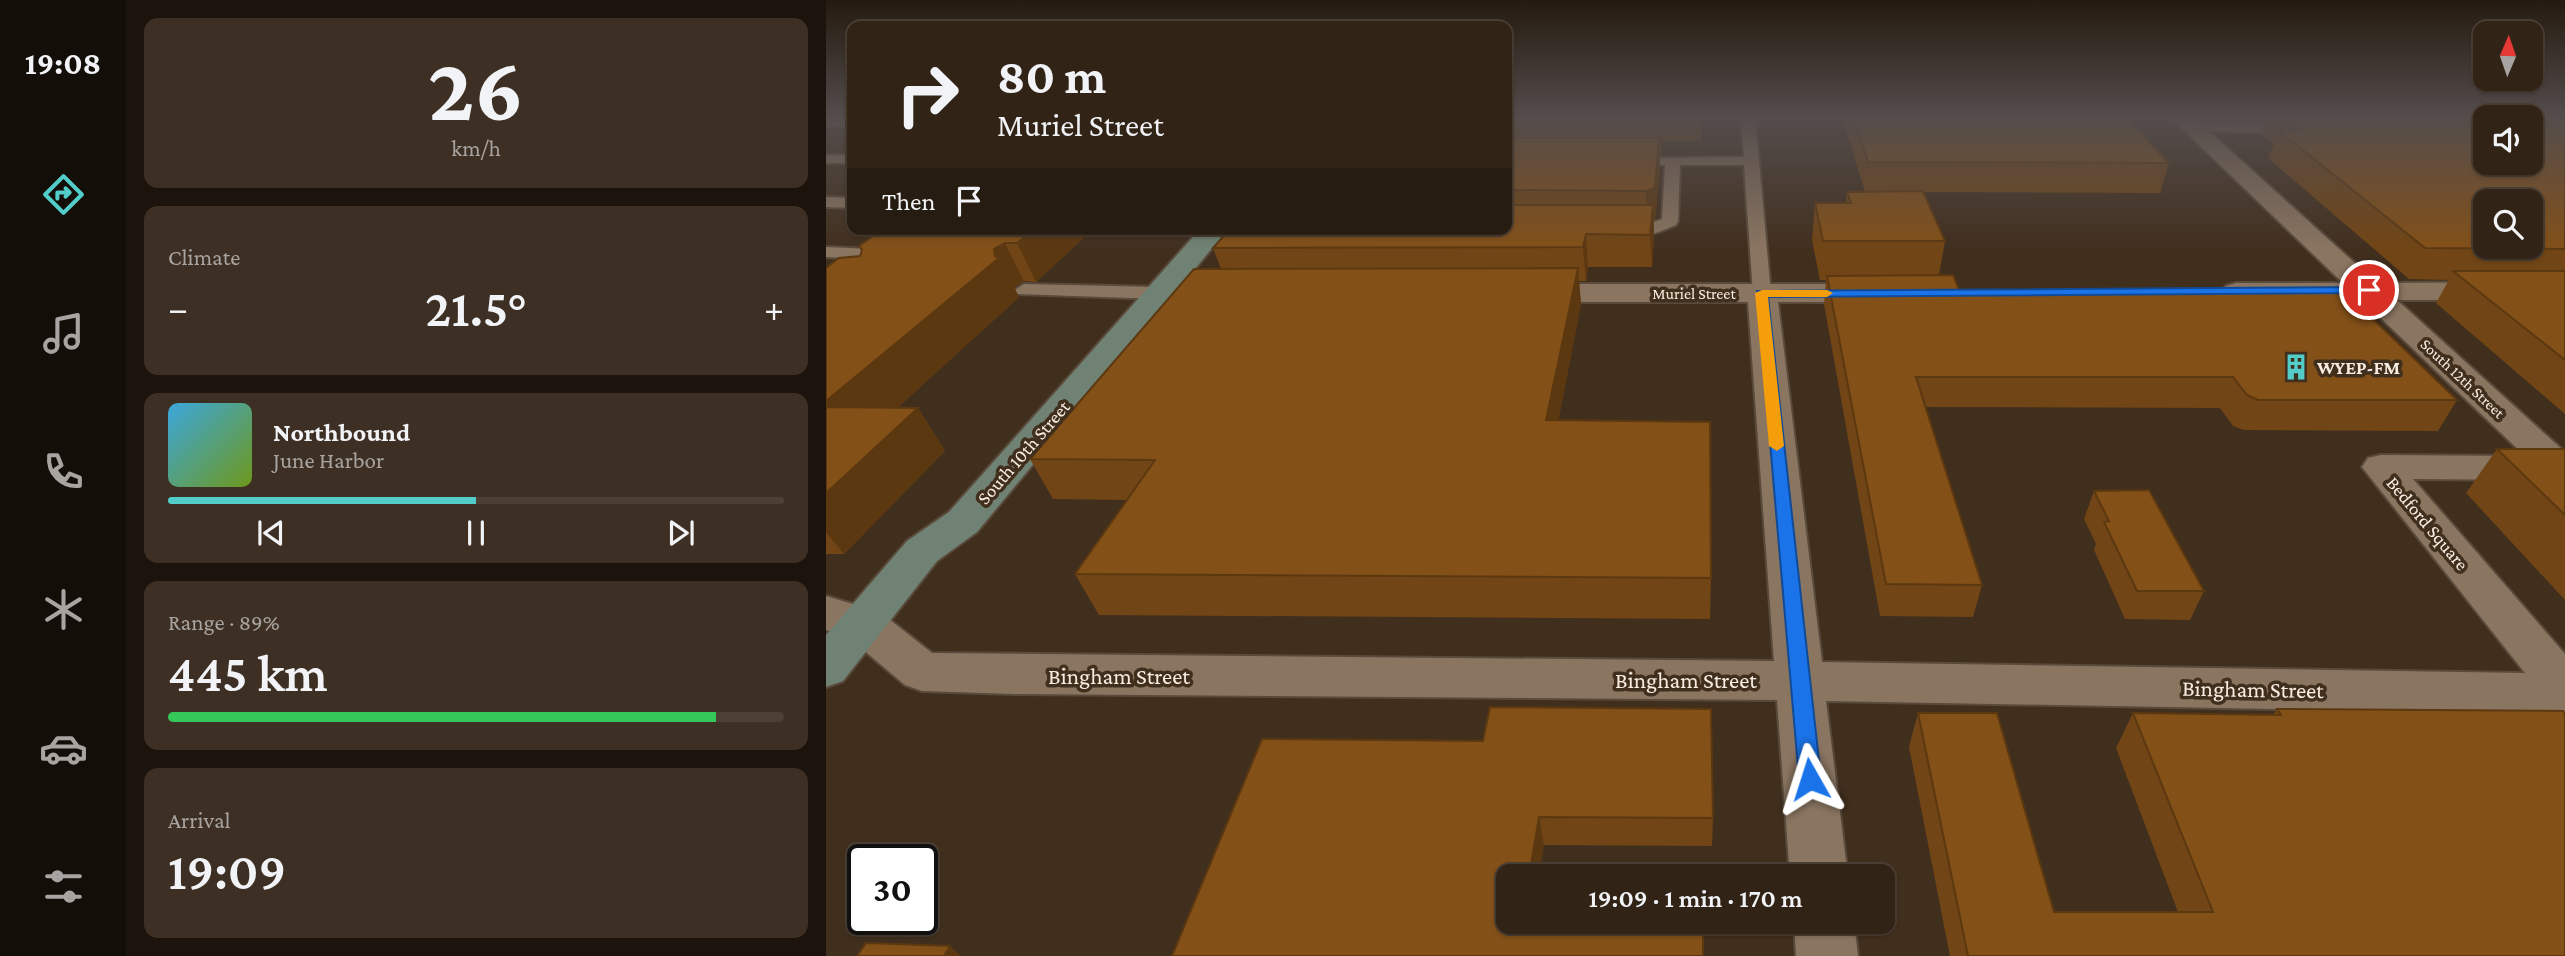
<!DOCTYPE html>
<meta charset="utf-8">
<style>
:root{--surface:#312316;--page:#3d2f23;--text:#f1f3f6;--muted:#a8a4a1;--line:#4c4035;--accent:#53cdca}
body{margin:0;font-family:"Crimson Pro",serif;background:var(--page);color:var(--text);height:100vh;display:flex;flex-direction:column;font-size:26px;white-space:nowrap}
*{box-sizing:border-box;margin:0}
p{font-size:23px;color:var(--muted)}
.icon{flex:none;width:38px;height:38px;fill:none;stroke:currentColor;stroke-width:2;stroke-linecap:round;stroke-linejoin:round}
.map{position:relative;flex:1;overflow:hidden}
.details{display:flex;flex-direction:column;gap:18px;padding:18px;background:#1b130c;width:700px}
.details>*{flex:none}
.top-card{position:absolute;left:21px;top:21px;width:665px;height:214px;border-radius:14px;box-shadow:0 2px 5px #0004,0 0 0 2px var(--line);background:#312316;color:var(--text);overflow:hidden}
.needle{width:46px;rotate:2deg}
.fabs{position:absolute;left:1647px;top:21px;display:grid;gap:14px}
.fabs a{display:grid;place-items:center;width:70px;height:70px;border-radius:14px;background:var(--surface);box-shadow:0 2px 5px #0004,0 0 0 2px var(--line);font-size:35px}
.speed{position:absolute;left:21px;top:844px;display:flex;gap:14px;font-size:35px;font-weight:700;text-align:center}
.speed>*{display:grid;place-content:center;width:91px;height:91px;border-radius:50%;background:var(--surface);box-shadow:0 2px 5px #0004,0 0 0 2px var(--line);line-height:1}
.speed .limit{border:4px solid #111;border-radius:10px;background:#fff;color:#111}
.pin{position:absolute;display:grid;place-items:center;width:60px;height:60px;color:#fff;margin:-30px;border:4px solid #fff;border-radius:50%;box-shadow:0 2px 7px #0007}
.me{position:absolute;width:77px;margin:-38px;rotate:354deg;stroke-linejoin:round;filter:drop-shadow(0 0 5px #0008)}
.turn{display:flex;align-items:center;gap:24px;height:147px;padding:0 35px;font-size:32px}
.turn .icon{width:91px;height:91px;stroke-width:2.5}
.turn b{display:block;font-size:49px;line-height:60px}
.then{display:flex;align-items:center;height:66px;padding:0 35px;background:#0003;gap:14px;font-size:26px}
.big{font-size:52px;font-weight:600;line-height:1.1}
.details .tile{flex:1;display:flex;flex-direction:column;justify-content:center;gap:10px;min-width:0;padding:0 24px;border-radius:14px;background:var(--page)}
.details .dial{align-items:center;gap:0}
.dial b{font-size:91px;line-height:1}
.song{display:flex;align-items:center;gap:21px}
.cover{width:84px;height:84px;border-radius:10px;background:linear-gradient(135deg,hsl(200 70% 55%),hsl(80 70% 35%))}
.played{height:7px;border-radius:4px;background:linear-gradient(90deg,var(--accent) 50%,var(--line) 50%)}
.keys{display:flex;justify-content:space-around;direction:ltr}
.heat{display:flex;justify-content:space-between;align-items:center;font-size:38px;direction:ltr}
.charge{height:10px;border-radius:5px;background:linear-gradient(90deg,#34c759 89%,var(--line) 0)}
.trip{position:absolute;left:670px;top:864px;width:399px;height:70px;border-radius:14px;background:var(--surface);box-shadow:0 2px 5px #0004,0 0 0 2px var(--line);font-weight:600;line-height:70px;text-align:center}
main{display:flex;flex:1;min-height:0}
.tabs{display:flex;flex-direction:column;width:126px;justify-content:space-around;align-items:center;background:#140e09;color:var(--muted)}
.tabs .icon{width:49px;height:49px}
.tabs .selected{color:var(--accent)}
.tabs b{font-size:32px;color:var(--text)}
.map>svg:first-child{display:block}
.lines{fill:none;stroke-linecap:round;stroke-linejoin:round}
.service-casing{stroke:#594a3b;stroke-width:4}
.minor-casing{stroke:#594a3b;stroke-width:4}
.secondary-casing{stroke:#594a3b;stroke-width:4}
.service{fill:#8a7561;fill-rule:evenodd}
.minor{fill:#8a7561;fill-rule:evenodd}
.secondary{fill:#708273;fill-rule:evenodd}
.wall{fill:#714515}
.shaded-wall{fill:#5c3811}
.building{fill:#835018;stroke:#5c3811;stroke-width:2;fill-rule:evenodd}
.route{fill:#1a73e8;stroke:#114b97;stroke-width:2}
.slow{fill:#f59e0b}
.labels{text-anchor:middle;stroke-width:7;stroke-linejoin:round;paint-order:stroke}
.far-street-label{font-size:16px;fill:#f9ede2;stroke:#412f1e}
.poi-label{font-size:19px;font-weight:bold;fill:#f9ede2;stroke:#412f1e;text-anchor:start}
.street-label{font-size:19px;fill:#f9ede2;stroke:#412f1e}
.near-street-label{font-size:23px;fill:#f9ede2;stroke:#412f1e}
</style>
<main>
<nav class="tabs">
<b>19:08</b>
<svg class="icon selected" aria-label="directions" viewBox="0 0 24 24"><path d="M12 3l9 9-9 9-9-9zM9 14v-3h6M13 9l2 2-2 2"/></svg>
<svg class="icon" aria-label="music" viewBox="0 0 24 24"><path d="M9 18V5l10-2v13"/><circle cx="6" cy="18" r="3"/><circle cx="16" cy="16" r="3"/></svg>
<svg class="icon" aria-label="phone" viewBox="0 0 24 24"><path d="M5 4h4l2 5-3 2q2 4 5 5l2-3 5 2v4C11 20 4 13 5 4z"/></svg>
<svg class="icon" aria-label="climate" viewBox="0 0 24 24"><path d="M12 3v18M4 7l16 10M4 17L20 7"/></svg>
<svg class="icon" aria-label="car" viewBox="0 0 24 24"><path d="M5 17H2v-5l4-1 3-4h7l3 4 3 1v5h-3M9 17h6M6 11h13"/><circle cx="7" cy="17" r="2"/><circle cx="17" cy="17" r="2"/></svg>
<svg class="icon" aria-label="filters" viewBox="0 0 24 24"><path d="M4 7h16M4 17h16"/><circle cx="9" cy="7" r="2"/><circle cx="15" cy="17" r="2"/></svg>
</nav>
<section class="details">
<div class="tile dial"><b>26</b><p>km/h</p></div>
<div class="tile"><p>Climate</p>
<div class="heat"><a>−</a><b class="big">21.5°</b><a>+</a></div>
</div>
<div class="tile">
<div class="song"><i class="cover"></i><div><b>Northbound</b><p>June Harbor</p></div></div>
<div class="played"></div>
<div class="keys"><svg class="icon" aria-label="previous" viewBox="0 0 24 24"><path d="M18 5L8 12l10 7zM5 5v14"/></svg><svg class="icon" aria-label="pause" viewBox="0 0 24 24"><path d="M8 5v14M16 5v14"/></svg><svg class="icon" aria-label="next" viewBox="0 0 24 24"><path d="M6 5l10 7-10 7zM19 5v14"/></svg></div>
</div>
<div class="tile"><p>Range · 89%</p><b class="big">445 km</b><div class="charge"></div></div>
<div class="tile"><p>Arrival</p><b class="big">19:09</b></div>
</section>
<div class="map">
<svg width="1739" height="956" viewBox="0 0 1739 956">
<rect width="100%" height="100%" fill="#412f1e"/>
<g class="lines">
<!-- service casing -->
<g class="service-casing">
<path id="service" d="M915,117H929L945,294L936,300L927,294L918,165H854L852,221L850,225C834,232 803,245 789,230C797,222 821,226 836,219L839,165H800L793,161L795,158L918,157Z
M0,118H26V126H0Z
M1368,124L1469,125L1476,129L1469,133L1363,131V125Z
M0,155H26V163H0Z
M0,197L26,198V208L0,207Z
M0,247L47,249L53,250L61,259L7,299L0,301V286L40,259L0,257Z
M198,284L333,287L342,293L333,299L191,294L189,290Z"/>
</g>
<!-- minor casing -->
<g class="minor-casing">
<path id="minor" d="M1344,117H1367L1551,283L1739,282V300H1571L1739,452V479C1729,481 1722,477 1709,480L1587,479L1739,654V714L1000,701L1022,877H964L951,700L188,694L96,691L79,685L22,637L0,630V596L54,612L106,653L948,661L922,302H703L693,299L688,293L693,287L703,284H1052L1062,287L1067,293L1062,299L1052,302H952L996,662L1699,673L1536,467L1542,458L1555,455L1699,456L1536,300L1410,301L1400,298L1395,292L1400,286L1410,283H1517Z
M968,922H1028L1032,956H970Z"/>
</g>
<!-- secondary casing -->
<g class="secondary-casing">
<path id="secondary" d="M374,229H402L151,532L111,561L17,681L0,687V635L81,541L123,512Z"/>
</g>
<!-- service -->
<use href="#service" class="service"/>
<!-- minor -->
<use href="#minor" class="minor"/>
<!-- secondary -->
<use href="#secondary" class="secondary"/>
</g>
<!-- wall -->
<path class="wall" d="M681,117H875V141H836L835,154H833L834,168L829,219L828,220V237L826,267H762L760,281H753L755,304L732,421L885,578L884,619L273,615L249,574L301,500L227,499L204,459L395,269L387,248L681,229Z
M1016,117H1300L1343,163L1334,193L1097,192L1119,241L1113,275L1133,290L1631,400L1612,431L1418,430L1407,426L1394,408L1100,407L1156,585L1147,617L1054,616L998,304L1000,280H994L986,240L989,203H1020L1021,192H1039Z
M1413,117H1739V414L1610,303L1623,280L1583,279L1442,158L1448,145L1435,134L1440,122H1420Z
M57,229H267L210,282L198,281L188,287L193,297L71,408H92L119,451L18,554H0V268L34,256Z
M1671,449H1739V600L1640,493Z
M1268,491L1378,591L1364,620L1299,619L1268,550L1270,544L1258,519Z
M1451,709L1739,956H1124L1083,747L1092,713L1228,912H1352L1290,748L1307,713L1447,715Z
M436,739L887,818L886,846L718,845L682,922L346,956Z"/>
<!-- shaded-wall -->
<path class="shaded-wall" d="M835,117L836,141L835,154L834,125Z
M833,138L834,168L829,219L828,220V237L826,267L824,235L821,222L820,191Z
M208,229H267L210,282L191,243Z
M760,234L762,267L760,281L757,247Z
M179,243L198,281L188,287L193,297L24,451L0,418V401L169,256L168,249Z
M752,268L755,304L725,460L720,420Z
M92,408L119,451L18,554L0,532V493Z
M713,817L718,845L713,877H703Z
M124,946L135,956H118Z"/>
<!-- building -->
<path class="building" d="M681,117H835L834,125L681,126Z
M1027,117H1300L1343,163L1042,162Z
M1456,117H1739V249L1599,248L1453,131H1475ZM1659,117H1704V163H1659ZM1659,201H1704V247H1659Z
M681,138H833L829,188L820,191L681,190Z
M1097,191L1119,241H997L989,203H1025L1021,192Z
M681,205H827L824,235L760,234L757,247L387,248L404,229H681Z
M57,229H208L191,243H179L168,249L169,256L173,258L0,401V268L13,258L34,256L36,250L33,246Z
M752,268L720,420L884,422L885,578L249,574L329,460L204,459L368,269Z
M1627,271H1739V360Z
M1127,275L1133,290L1519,292L1631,400H1432L1421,395L1407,377H1090L1156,585L1060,584L1001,276Z
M0,407L92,408L0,493Z
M1671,449H1739V515Z
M1323,490L1378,591H1311L1278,522L1283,521L1268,491Z
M664,707L885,709L887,818L713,817L703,877H682V922H877V956H346L436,739L657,741Z
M1451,709L1737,711L1739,713V956H1142L1092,713H1171L1228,912H1387L1307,713L1455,715Z
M40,943L124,946L118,956H31Z"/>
<!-- sky -->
<linearGradient id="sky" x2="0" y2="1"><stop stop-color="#241a10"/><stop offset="0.47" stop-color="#544d4c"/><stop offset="1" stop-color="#544d4c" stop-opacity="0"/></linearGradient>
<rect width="1739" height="250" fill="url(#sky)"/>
<!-- route -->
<path class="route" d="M1543,287L1549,290L1547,293L942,297L995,779L992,786L984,789L976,786L973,779L931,291Z"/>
<!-- slow -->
<path class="slow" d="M936,290H1001L1007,293L1001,297H942L958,446L951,451L943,446L929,293Z"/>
<!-- icons -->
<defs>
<g id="building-bare" transform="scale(2.1)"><path d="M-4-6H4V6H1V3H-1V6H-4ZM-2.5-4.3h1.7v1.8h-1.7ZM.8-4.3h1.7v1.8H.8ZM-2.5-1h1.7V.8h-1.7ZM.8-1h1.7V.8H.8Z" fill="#53cdca" stroke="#412f1e" stroke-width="2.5" paint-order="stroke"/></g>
</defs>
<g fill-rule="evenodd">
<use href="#building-bare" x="1470" y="367"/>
</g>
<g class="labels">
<!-- far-street labels -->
<g class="far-street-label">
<text x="868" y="299">Muriel Street</text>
<text transform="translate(1637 378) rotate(43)" y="6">South 12th Street</text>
</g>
<!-- poi labels -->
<g class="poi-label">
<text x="1491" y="374">WYEP-FM</text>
</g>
<!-- street labels -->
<g class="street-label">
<text transform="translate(197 452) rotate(-49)" y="7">South 10th Street</text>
<text transform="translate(1602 523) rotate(50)" y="7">Bedford Square</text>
</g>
<!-- near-street labels -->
<g class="near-street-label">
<text x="293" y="684">Bingham Street</text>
<text x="860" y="688">Bingham Street</text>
<text transform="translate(1427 689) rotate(1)" y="8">Bingham Street</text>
</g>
</g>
</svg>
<div class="fabs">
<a><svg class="needle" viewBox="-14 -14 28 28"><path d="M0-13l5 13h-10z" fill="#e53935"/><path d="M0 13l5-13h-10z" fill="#a8a4a1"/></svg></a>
<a><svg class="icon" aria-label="sound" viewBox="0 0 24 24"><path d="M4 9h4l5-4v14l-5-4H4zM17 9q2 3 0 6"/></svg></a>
<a><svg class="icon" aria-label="search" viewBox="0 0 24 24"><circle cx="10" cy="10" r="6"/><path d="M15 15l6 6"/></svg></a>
</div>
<div class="speed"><div class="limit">30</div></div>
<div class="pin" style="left:1543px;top:290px;background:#d93025"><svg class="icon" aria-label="arrive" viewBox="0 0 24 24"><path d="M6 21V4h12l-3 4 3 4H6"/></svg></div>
<svg class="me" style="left:984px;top:779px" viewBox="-20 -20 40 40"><path d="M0-17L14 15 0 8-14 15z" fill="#1a73e8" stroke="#fff" stroke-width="4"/></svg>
<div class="trip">19:09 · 1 min · 170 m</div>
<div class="top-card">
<div class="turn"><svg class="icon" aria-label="right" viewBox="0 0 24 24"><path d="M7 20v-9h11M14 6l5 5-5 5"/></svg><div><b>80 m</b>Muriel Street</div></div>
<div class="then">Then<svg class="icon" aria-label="arrive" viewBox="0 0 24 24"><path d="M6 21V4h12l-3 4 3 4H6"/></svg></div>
</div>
</div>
</main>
